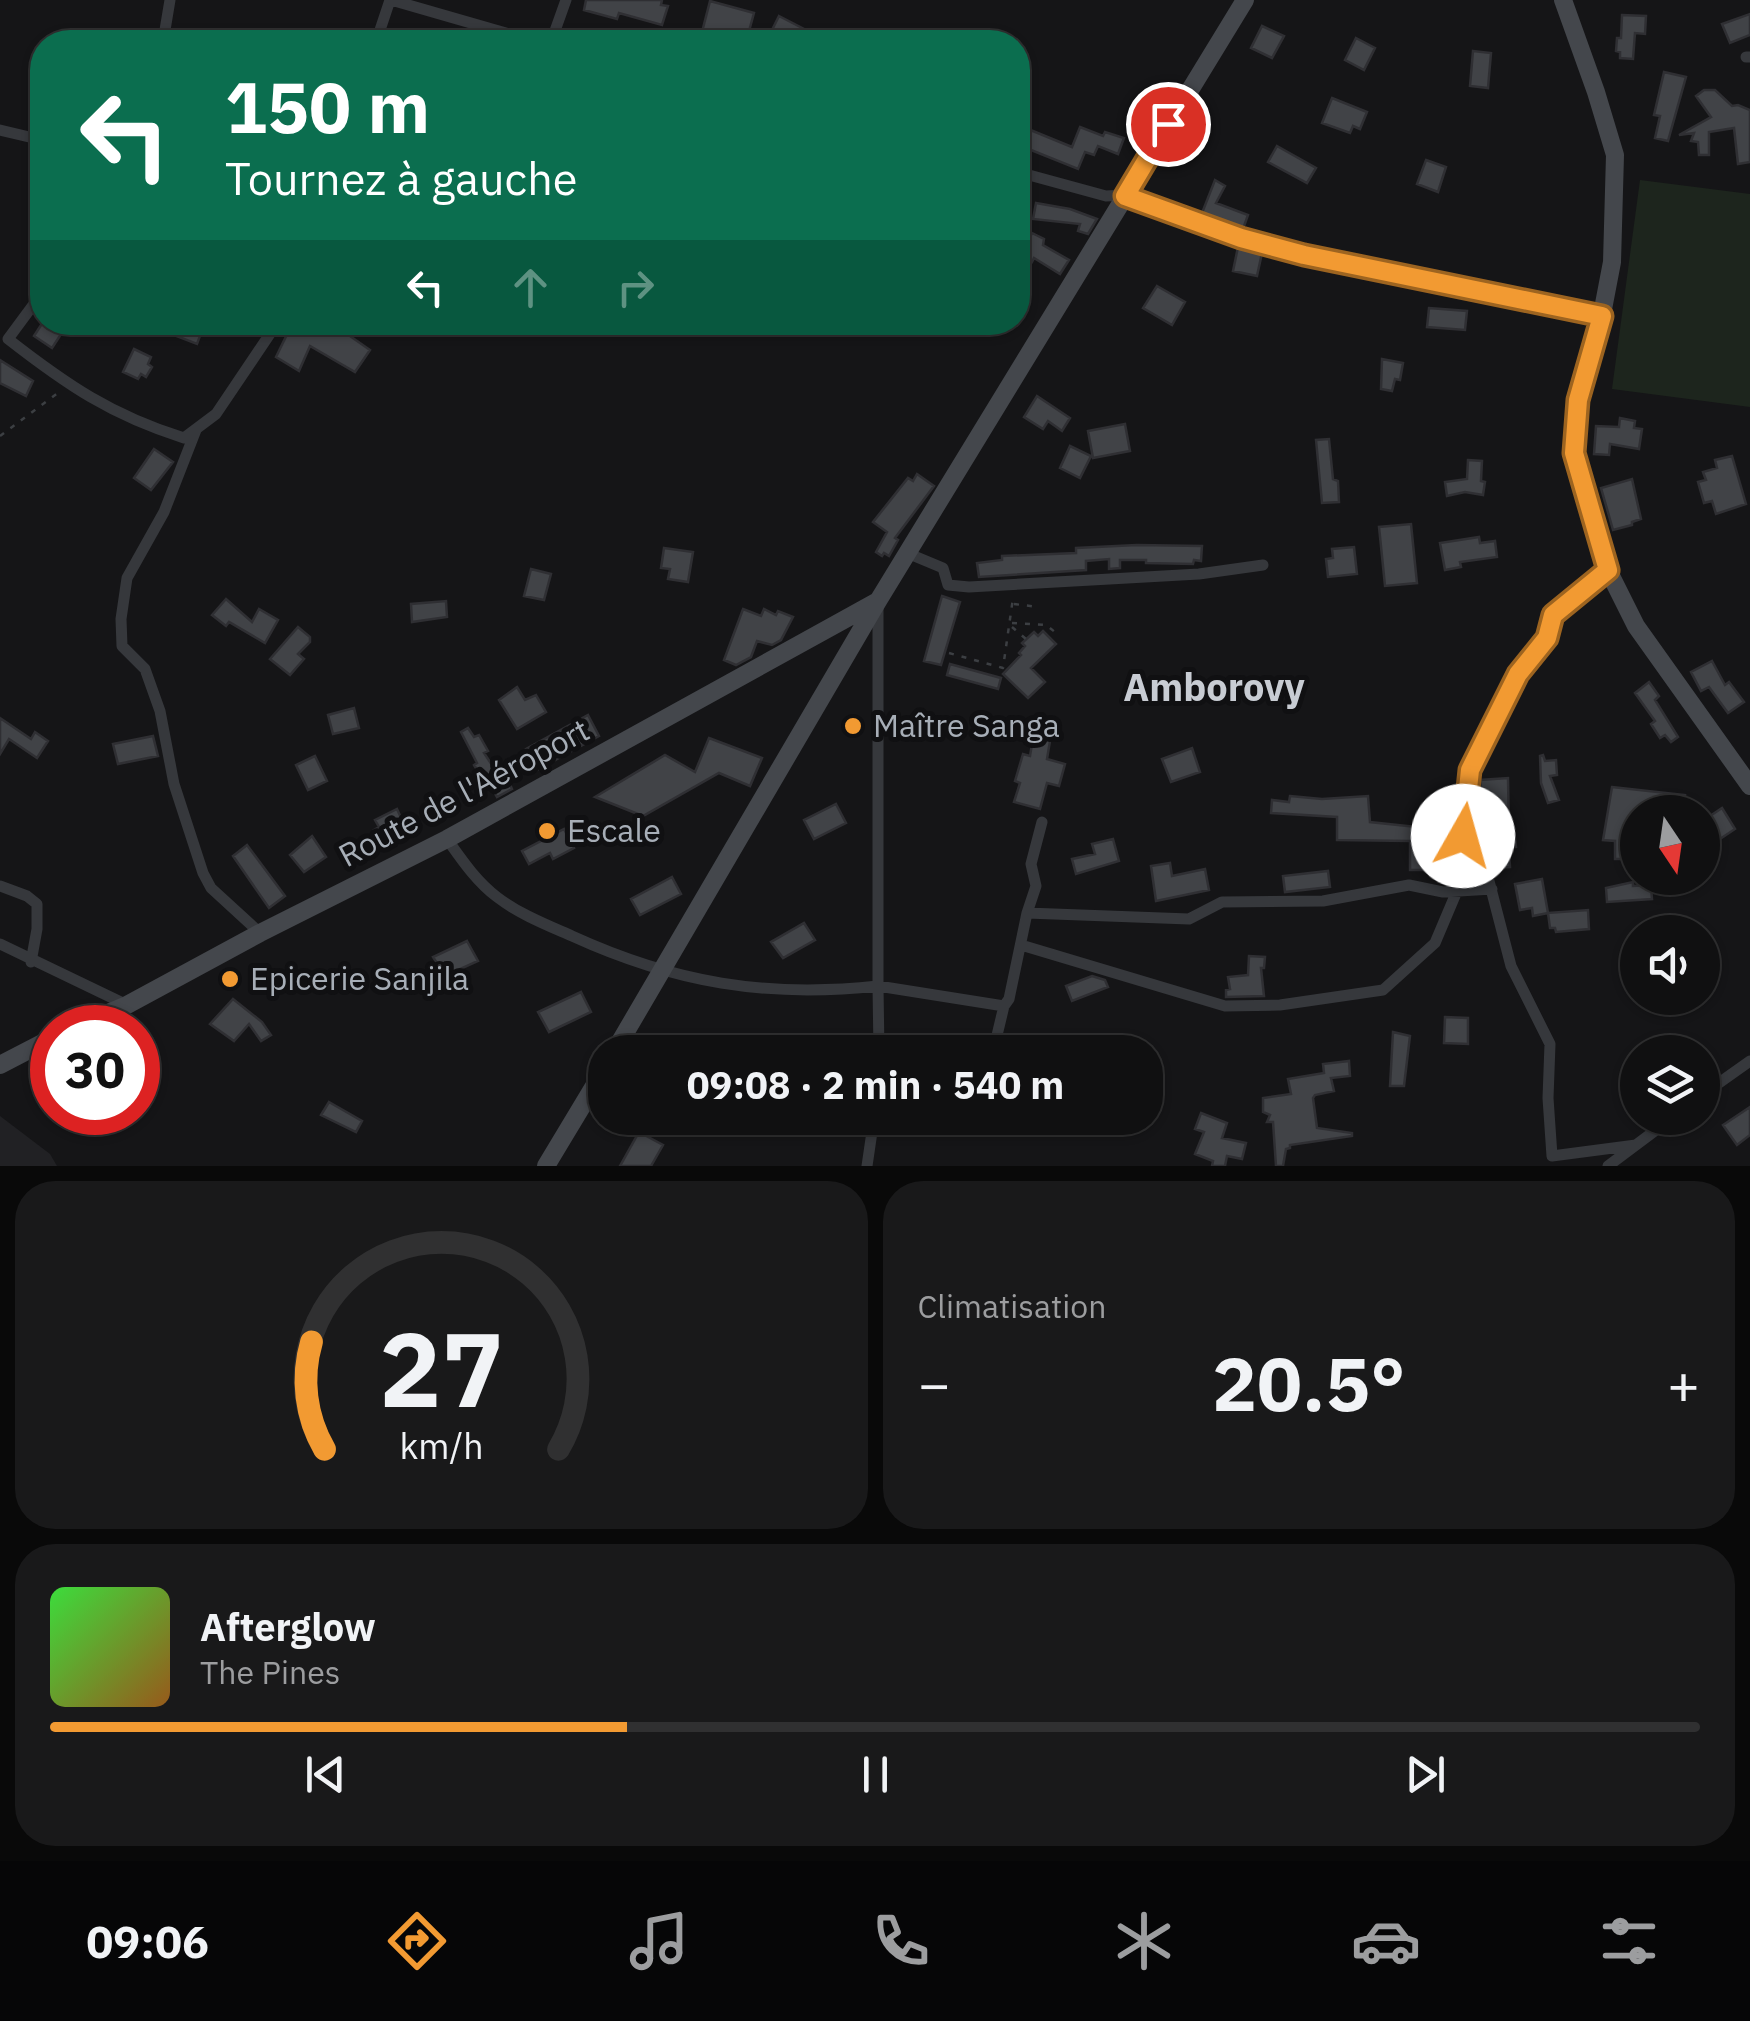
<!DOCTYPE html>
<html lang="fr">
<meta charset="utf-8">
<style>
:root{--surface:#101011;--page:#19191a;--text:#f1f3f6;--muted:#9c9d9f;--line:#303031;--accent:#f29a32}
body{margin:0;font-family:"IBM Plex Sans",sans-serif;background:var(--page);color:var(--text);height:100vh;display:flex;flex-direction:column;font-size:38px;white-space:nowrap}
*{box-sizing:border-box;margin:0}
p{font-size:32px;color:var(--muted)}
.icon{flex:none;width:55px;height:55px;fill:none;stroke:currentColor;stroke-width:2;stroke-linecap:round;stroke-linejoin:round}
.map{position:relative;height:1166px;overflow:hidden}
.details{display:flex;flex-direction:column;gap:15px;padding:15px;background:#090909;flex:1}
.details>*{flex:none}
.banner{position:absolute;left:30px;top:30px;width:1000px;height:305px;border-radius:40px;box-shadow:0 2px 8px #0004,0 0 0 2px var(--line);background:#0b6e4f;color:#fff;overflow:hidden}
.needle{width:65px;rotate:167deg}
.fabs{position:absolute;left:1620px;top:795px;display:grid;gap:20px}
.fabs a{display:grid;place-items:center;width:100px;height:100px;border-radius:50%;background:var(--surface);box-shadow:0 2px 8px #0004,0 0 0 2px var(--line);font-size:50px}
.speed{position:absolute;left:30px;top:1005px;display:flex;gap:20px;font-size:50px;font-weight:700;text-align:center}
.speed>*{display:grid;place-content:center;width:130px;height:130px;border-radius:50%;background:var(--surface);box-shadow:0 2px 8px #0004,0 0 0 2px var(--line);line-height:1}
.speed .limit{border:15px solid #d22;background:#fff;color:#111}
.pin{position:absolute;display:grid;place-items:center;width:85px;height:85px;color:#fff;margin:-42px;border:5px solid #fff;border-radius:50%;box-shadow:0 2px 10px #0007}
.me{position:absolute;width:110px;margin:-55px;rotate:7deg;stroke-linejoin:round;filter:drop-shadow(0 0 8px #0008)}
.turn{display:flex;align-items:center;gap:35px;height:210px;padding:0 30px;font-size:45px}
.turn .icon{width:130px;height:130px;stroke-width:2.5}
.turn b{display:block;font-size:70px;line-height:85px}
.lanes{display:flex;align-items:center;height:95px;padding:0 30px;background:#0003;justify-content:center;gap:50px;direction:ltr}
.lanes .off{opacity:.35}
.big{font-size:75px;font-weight:800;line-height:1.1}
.details .card{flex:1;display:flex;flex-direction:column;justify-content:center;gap:15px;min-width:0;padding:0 35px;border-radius:40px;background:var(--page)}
.details .dial{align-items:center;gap:0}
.dial svg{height:260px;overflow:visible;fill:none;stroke:var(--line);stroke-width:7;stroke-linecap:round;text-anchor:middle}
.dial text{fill:var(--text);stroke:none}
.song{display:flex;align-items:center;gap:30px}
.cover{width:120px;height:120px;border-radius:15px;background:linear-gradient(135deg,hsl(120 70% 55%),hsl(30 70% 35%))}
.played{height:10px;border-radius:5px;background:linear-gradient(90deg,var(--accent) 35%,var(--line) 35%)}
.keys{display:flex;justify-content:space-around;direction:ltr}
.heat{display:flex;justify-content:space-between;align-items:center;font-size:55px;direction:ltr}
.details .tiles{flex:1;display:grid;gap:15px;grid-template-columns:1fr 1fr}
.card:last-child{grid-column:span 2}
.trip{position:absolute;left:588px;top:1035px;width:575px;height:100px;border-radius:40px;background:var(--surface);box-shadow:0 2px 8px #0004,0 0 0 2px var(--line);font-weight:800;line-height:100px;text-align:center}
.tab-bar{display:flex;height:160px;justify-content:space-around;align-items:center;background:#060607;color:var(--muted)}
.tab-bar .icon{width:70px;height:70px}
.tab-bar .on{color:var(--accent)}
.tab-bar b{font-size:45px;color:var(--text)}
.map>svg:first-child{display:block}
.built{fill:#212124}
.green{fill:#1d251d}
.building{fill:#414347;stroke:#2f2f33;stroke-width:2.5}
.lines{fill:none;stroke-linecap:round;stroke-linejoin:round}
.path{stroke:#3c3f43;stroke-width:2.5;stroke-dasharray:5 8;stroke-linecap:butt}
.street{stroke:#36383c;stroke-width:11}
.secondary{stroke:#44474c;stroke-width:18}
.route-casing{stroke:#9d6420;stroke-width:25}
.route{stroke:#f29a32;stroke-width:18}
.poi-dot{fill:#f29a32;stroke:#101012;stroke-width:4}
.labels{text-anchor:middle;stroke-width:10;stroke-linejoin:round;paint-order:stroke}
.poi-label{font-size:32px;fill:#a7aeb7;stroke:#101012;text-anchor:start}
.street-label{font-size:32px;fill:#a7aeb7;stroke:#101012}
.quarter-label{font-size:38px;font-weight:bold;fill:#c8ccd3;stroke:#101012}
</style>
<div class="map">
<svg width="1750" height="1166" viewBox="0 0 1750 1166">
<rect width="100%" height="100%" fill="#151517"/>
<!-- built -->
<path class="built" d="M0,1116L50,1154L57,1166H0Z"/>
<!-- green -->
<path class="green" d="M1640,180L1750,194V407L1612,389Z"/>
<!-- building -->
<path class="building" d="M586,0H662L661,5L668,6L662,25L619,13L617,19L584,10Z
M710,1L754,13L746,42L702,32Z
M1750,14V35L1730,43L1722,24Z
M1622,15L1646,16L1645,34L1635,33L1633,59L1620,58V52L1616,51L1617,38H1621Z
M779,16L808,31L802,42H766Z
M1262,26L1284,36L1272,58L1251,48Z
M1356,38L1375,48L1364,70L1345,60Z
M1473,51L1491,53L1488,88L1470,86Z
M1664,72L1686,77L1668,141L1655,138L1660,116L1654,115Z
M1704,90H1715L1732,106L1738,105L1750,110V162L1738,164L1734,128L1709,132V155H1699L1698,142L1691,141L1694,133L1679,135L1711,117L1696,96Z
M1332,98L1367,112L1360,129L1353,126L1350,133L1322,123Z
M1080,127L1103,136L1105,132L1124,138L1118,154L1098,146L1094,155L1085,152L1078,169L1021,146L1028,129L1072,147Z
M1277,146L1316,168L1307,183L1268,162Z
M1426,160L1446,167L1438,192L1417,184Z
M1215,180L1225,186L1216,203L1248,215L1243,229L1202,213Z
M1036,203L1070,209L1097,219L1088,234L1078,231L1080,224L1033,219Z
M1032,233L1044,239L1043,245L1069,260L1060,274L1034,258L1032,262L1021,256Z
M1238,247L1262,253L1257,276L1233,271Z
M1157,286L1185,302L1172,325L1143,308Z
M1429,308L1467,311L1465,330L1427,327Z
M43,322H69L52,348L34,336Z
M140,322H187L203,328L197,344Z
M293,322L314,329L318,322H330L370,350L355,372L310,346L299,371L276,357Z
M134,349L151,357L148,364L152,367L146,377L141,374L138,379L123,372Z
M1382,359L1403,363L1400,380L1395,379L1392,391L1381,389Z
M0,360L33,381L26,396L0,383Z
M1037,396L1070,418L1062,431L1048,421L1043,429L1024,417Z
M1620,418L1635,421L1634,428L1642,429L1639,449L1610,444L1609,455L1594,454L1596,426L1619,427Z
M1125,424L1130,451L1093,458L1088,431Z
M1329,439L1333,479L1338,481L1339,502L1322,503L1316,440Z
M1070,446L1091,456L1080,478L1060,468Z
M154,449L173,462L151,490L134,478Z
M1732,456L1746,504L1716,514L1712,501L1704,503L1698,482L1706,480L1703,472L1717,468L1715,460Z
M1468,460L1482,461L1481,481L1485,482L1483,495L1465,492L1447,496L1445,482L1467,479Z
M917,474L934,486L895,538L898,540L889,556L884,553L882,556L876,552L887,532L873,522L908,478L913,481Z
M1632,479L1641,519L1632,522V525L1613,530L1601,488Z
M1411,524L1417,583L1385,586L1379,527Z
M1479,537L1480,543L1495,541L1497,557L1460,562L1461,567L1445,570L1440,543Z
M1137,545L1202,546L1201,561L1194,560L1193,564L1146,563V560H1120V568L1109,569V559L1086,561V570L979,577L977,563L1002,560V556L1076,553V548Z
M1354,547L1357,574L1328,577L1326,559L1333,558L1332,549Z
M664,548L693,552L688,582L668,579L670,569L661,568Z
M531,569L551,574L544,600L524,596Z
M942,596L960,602L941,665L924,661Z
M226,599L252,622L259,609L278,620L265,643L229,622L226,626L212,615Z
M446,601L447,617L412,622L411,604Z
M743,609L761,616L764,609L776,615L778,611L793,617L781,640L772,645L757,641L751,657L736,665L724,660Z
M298,627L310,637V642L298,654L304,659L290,675L270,659Z
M1043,631L1056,644L1031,668L1045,682L1028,698L1003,674L1021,655L1019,653L1025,646L1022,643L1034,632L1038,636Z
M1712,661L1725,685L1729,682L1744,702L1728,713L1709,687L1701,691L1691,672Z
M950,664L1001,678L998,689L947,675Z
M1649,682L1659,696L1655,700L1678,737L1671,742L1665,735L1660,738L1651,724L1655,721L1635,693Z
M517,687L525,700L536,695L546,712L517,729L499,700Z
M354,708L359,728L333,734L328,715Z
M588,715L599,736L537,770L526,749Z
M0,718L31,739L35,732L48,741L37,758L9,739L0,754Z
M468,728L474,737L479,735L488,751L484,753L502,780L507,778L512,789L497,797L488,781L485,783L474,765L477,763L461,732Z
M1034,732L1051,735L1047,759L1065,764L1059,786L1047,783L1040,809L1014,802L1020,783L1015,781L1023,754L1030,756Z
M153,736L158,756L118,764L113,744Z
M709,738L762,758L750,786L719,773L643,816L595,797L665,755L695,772Z
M1192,748L1200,772L1171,782L1162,759Z
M1543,755L1545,761L1556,760L1557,775L1550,776L1559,800L1548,803L1541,783L1540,756Z
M315,756L327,781L308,790L296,765Z
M1508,778L1509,830H1514L1516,847L1509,848L1510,867L1490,868L1489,856L1497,855L1495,827H1491V806H1482L1480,780Z
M1612,787L1685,795L1683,812H1638V822H1634L1633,859H1615V841L1603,840Z
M1290,796L1322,799L1368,796L1370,822L1427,828L1426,858H1434V870H1410V841L1337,840V817L1271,813L1272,800L1289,802Z
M836,804L846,823L814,839L804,820Z
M1722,808L1735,829L1717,841L1704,820Z
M397,809L409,835L383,847L374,830L379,827L375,820Z
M564,829L574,848L553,859L550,853L529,864L522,851Z
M312,836L326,857L304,872L290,855Z
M1113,839L1119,861L1076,874L1072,859L1095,854L1092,844Z
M247,845L285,896L269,908L233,856Z
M1170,863L1172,876L1205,869L1209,890L1156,901L1151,866Z
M1328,871L1330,887L1285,892L1283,876Z
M672,877L681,894L640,915L631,899Z
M1542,879L1548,913L1588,910L1589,929L1556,932L1555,928H1550L1548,913L1533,916L1532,908L1520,910L1515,884Z
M1633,882V886L1651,885L1652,899L1607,902L1606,888Z
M804,923L815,940L783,958L771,942Z
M467,941L478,961L445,976L433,957Z
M1249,956L1265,957L1264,968H1261L1264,996L1226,997V990L1230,989L1228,977L1248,975Z
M1092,976L1105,980L1108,987L1072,1001L1066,986Z
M581,992L591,1012L549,1032L538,1012Z
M233,999L262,1022L271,1035L261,1041L249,1024L234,1041L210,1024Z
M1445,1017L1468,1018V1044L1444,1043Z
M1393,1032L1410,1036L1404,1086H1390Z
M1349,1061L1350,1076L1331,1078L1334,1091L1315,1095L1313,1098L1317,1128L1352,1133V1136L1290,1145V1148L1286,1149L1283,1166H1276L1273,1122H1267L1270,1115L1263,1112V1098L1291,1094L1288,1079L1324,1073L1323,1064Z
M329,1102L362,1121L356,1132L321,1115Z
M1750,1107V1135L1737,1145L1723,1125Z
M1201,1113L1227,1123L1222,1138L1246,1143L1242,1159L1227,1156L1225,1166H1212L1213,1161L1195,1154L1204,1132L1195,1129Z
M639,1132L663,1145L651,1166H620Z"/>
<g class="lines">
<!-- path -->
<path class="path" d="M0,436L59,392
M1014,604L1038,607
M1012,623L1046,625L1060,636
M1012,627L1026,639
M949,653L1003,668L1013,598"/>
<!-- street -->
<path class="street" d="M391,0L537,42
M163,42L170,0
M376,42L390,0
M551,42L566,0
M1746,57H1750
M0,130L42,140
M1018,172L1106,196L1125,195L1241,238L1304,255L1602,316
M42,293L8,339C67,385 111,415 184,438L216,414L278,322
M196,430L164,512L127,578L121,619L122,646L145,669L160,711L174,784L203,873L211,888L260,933
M907,553L943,568L948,585L969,587L1199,574L1263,565
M1608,570L1553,615L1547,638L1518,674L1470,770L1461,861L1467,871L1489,881L1511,966L1550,1044L1548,1098L1552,1156L1636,1145
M447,839C462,860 476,881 497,897C519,914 547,925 572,936C675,983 766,998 878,986V607
M0,886L27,896L37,904V929L31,962
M1027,913L1189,919L1222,902L1323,901L1409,885L1443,892L1492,889
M0,944L127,1005
M1021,945L1225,1006L1280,1005L1383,990L1435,943L1457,891
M1004,1006L1009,999L1027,913L1036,886L1031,864L1042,822
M879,1052L878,986L1004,1006L993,1052
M1702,1095L1750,1061
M985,1118L986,1126
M867,1166L874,1118
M1608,1166L1672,1118"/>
<!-- secondary -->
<path class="secondary" d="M1563,0L1596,92L1615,155L1612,262L1599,330L1578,400L1574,453L1608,570L1636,626L1750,786
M72,1028L127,1005L260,933L447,839L878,601
M614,1052L878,601L1245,0
M0,1065L52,1038
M546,1166L605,1068"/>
</g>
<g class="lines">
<!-- route casing -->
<g class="route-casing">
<path id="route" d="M1168,124L1125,196L1241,238L1304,255L1602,316L1578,400L1574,453L1608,570L1553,615L1547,638L1518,674L1470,770L1463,836"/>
</g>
<!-- route -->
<use href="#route" class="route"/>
</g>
<!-- markers -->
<g class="poi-dot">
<circle cx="853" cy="726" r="10"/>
<circle cx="547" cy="831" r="10"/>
<circle cx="230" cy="979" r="10"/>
</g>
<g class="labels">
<!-- poi labels -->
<g class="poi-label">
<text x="873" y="737">Maître Sanga</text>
<text x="567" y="842">Escale</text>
<text x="250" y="990">Epicerie Sanjila</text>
</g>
<!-- street labels -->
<g class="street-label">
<text transform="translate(464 793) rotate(-28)" y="11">Route de l'Aéroport</text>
</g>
<!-- quarter labels -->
<g class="quarter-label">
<text x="1214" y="701">Amborovy</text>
</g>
</g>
</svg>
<div class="fabs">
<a><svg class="needle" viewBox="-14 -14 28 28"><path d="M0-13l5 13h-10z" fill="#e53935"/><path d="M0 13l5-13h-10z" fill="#9c9d9f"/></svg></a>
<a><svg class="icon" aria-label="sound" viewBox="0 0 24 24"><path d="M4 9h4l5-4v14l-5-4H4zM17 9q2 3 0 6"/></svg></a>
<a><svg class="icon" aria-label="layers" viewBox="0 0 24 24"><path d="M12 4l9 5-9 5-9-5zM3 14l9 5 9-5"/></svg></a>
</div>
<div class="speed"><div class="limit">30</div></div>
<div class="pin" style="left:1168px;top:124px;background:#d93025"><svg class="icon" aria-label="arrive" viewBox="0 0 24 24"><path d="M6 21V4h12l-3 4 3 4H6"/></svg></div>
<svg class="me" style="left:1463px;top:836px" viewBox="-20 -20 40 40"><circle r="19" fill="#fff"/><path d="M0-13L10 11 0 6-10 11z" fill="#f29a32"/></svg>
<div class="trip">09:08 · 2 min · 540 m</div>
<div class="banner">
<div class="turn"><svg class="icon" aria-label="left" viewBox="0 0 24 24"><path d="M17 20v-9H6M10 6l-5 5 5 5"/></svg><div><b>150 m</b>Tournez à gauche</div></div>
<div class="lanes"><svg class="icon" aria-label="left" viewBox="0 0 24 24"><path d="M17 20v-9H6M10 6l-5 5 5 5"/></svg><svg class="icon off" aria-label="ahead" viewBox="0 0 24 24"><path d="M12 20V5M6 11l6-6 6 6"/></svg><svg class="icon off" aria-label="right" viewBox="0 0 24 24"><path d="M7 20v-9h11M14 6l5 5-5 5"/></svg></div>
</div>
</div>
<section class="details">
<div class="tiles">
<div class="card dial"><svg viewBox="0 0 100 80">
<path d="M14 69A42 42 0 1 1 86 69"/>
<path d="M14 69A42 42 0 0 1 10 36" stroke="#f29a32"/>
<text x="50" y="56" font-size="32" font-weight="700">27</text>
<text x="50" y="72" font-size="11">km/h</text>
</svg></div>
<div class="card"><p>Climatisation</p>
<div class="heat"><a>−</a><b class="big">20.5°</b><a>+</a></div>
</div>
<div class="card">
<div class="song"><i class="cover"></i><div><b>Afterglow</b><p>The Pines</p></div></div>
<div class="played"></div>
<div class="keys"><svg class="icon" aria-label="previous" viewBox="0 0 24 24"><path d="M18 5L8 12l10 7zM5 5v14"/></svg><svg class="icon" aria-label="pause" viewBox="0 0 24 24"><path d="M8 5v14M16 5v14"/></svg><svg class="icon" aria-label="next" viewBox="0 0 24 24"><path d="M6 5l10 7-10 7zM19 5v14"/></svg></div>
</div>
</div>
</section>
<nav class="tab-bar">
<b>09:06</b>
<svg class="icon on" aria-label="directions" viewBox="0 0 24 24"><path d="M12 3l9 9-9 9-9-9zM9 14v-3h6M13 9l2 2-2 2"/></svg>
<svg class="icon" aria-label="music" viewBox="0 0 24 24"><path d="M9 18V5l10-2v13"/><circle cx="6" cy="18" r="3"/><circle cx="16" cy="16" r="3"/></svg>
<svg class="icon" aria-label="phone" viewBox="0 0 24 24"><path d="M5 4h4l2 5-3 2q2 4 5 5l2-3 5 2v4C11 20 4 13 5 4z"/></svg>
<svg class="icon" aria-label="climate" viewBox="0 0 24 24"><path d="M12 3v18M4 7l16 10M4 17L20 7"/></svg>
<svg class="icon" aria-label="car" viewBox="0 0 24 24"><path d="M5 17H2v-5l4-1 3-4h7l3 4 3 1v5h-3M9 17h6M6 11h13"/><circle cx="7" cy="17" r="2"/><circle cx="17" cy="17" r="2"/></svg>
<svg class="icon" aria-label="filters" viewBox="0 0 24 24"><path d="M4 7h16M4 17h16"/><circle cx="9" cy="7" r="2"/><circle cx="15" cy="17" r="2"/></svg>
</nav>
